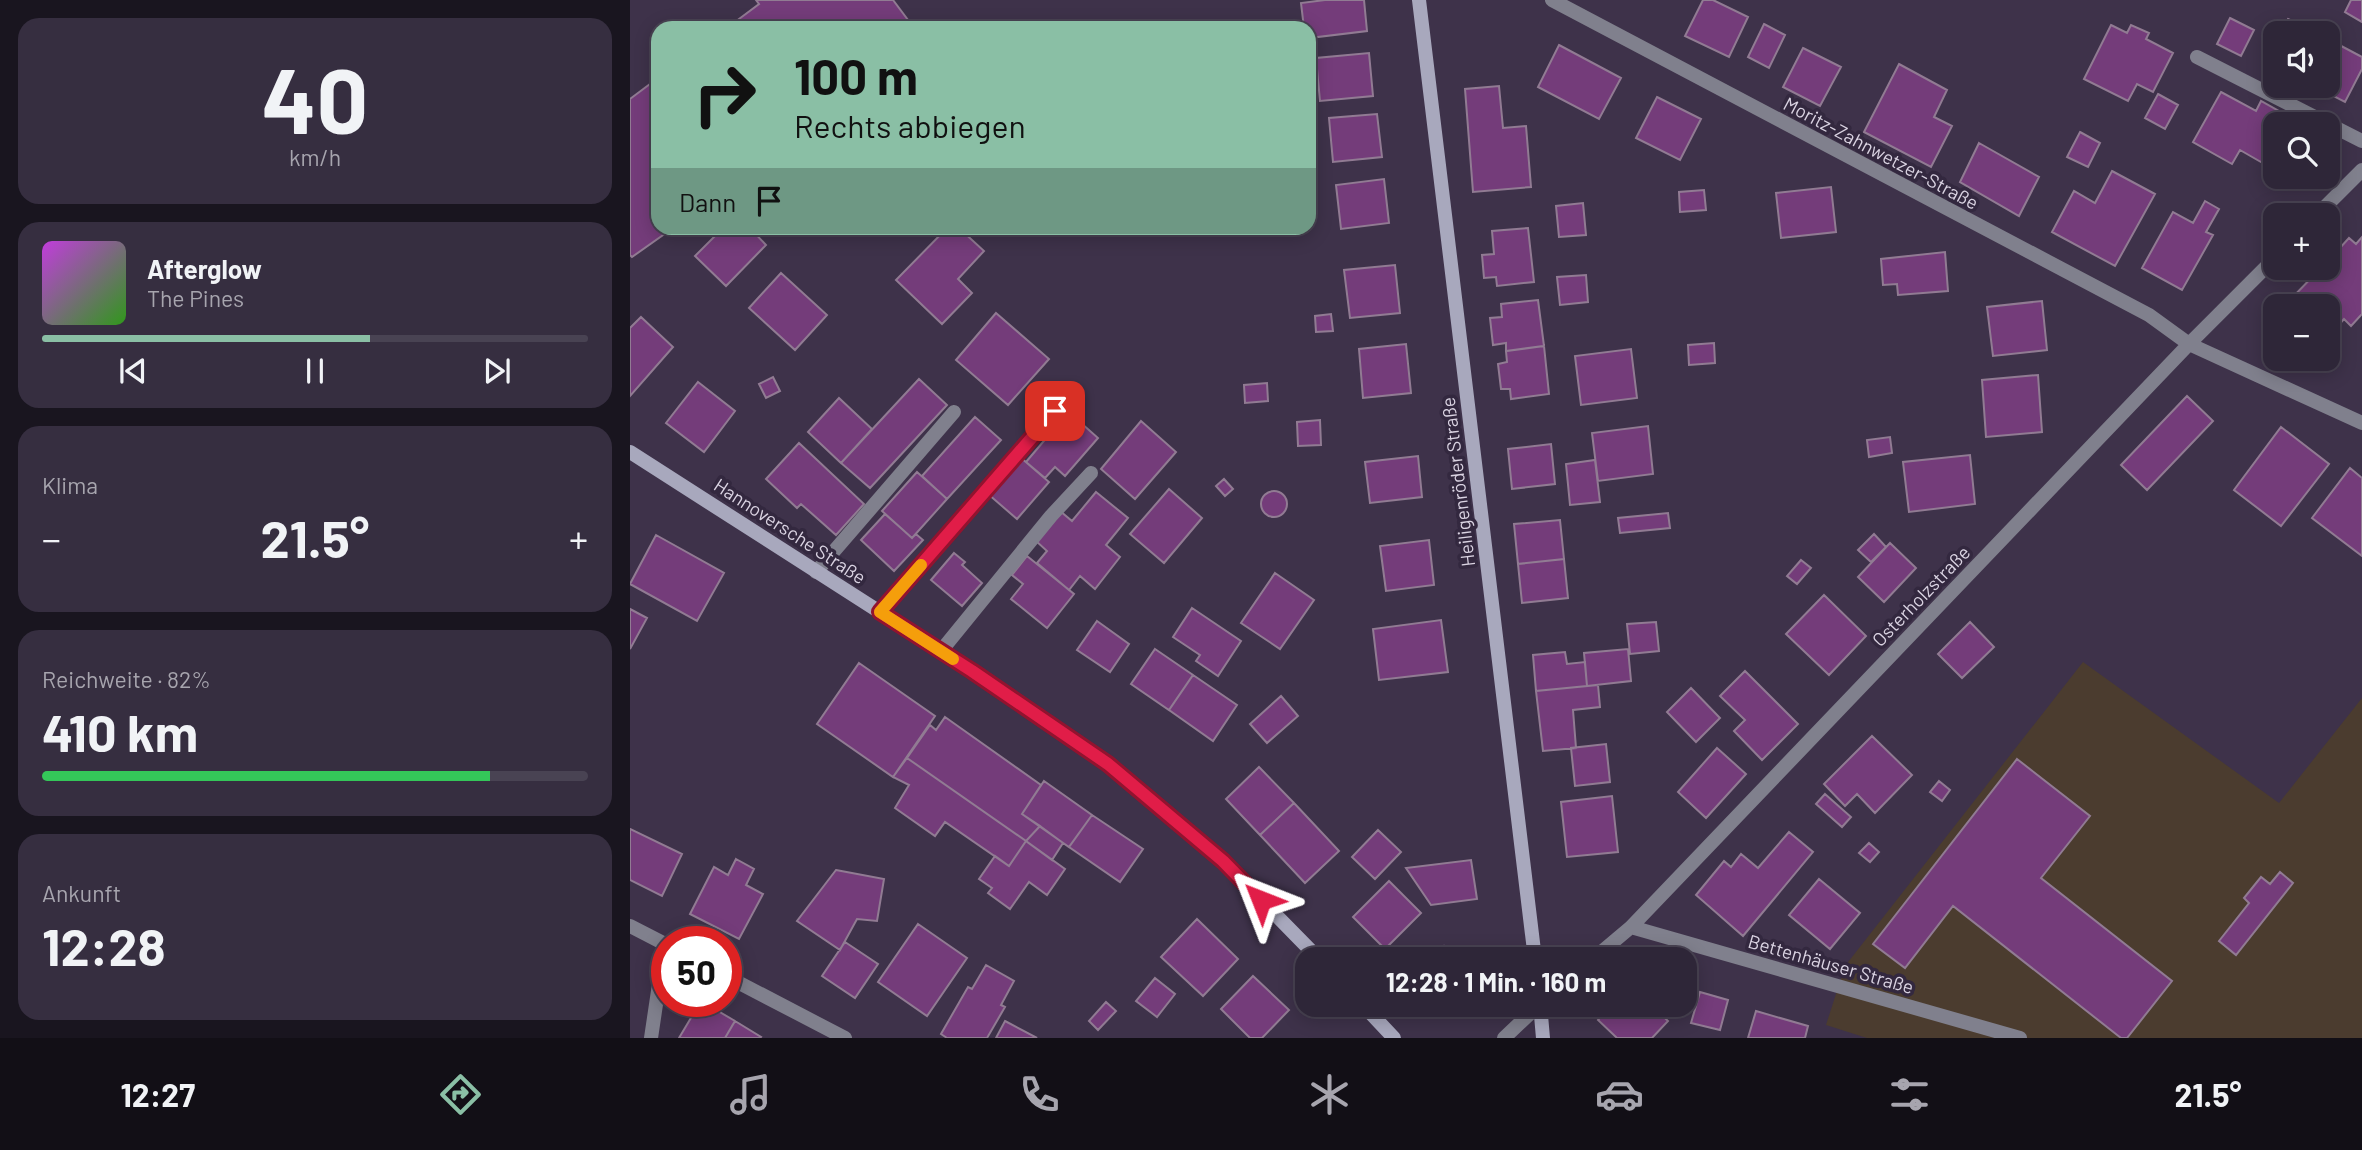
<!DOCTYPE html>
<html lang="de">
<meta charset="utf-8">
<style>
:root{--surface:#2e2638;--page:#362e40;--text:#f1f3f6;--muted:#a7a5ae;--line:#494353;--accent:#8abfa5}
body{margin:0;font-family:Barlow,sans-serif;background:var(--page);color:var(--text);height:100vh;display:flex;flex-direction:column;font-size:26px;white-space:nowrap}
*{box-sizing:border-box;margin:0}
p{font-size:23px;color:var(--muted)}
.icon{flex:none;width:38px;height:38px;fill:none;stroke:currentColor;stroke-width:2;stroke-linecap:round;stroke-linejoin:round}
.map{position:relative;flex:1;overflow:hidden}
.details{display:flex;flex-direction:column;gap:18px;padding:18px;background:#19151f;width:630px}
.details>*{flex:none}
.top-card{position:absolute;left:21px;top:21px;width:665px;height:214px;border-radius:21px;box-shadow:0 4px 18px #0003,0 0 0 2px var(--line);background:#8abfa5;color:#111;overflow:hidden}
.fabs{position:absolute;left:1633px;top:21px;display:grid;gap:14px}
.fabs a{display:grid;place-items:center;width:77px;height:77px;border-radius:14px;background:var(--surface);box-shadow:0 4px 18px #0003,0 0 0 2px var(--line);font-size:35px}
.speed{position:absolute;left:21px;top:926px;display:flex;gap:14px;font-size:35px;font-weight:700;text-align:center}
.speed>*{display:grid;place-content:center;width:91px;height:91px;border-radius:50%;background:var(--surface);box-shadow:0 4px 18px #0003,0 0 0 2px var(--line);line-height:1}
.speed .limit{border:10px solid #d22;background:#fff;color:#111}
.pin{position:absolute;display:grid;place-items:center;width:60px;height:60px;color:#fff;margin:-30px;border-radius:14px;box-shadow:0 4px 10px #0006}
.me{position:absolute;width:77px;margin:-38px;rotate:315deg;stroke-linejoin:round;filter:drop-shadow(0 0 5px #0008)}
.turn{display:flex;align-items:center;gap:24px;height:147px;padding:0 28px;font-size:32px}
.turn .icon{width:91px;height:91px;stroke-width:2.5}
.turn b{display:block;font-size:49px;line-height:60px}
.then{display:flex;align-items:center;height:66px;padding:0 28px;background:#0003;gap:14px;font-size:26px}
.big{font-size:52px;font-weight:700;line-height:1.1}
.details .widget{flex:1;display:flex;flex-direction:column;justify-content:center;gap:10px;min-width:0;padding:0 24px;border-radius:21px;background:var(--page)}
.details .dial{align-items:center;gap:0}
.dial b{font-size:91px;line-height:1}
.song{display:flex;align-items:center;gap:21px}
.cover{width:84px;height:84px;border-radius:10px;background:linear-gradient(135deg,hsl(290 70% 55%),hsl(110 70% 35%))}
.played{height:7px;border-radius:4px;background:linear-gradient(90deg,var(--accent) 60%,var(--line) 60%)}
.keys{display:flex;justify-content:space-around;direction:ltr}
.heat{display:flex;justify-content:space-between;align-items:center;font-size:38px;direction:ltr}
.charge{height:10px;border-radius:5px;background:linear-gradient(90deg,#34c759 82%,var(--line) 0)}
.trip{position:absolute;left:665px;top:947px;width:402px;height:70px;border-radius:21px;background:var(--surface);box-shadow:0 4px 18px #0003,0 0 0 2px var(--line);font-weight:700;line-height:70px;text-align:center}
.menu{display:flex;height:112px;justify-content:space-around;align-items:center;background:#120f16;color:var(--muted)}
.menu .icon{width:49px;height:49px}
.menu .selected{color:var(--accent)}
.menu b{font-size:32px;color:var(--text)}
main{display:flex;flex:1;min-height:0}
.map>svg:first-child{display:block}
.industrial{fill:#4b3c2f}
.building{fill:#743c7a;stroke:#917b93;stroke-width:2}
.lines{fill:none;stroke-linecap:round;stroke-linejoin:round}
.lane{stroke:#80808d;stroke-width:14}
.street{stroke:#80808d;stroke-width:14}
.secondary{stroke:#a8a8bd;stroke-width:14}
.route-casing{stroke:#92132f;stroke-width:18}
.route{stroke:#e11d48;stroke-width:12}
.slow{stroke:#f59e0b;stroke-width:12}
.labels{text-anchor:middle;stroke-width:7;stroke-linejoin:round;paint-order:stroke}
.street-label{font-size:19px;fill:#dad3e2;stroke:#33283f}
</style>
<main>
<section class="details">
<div class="widget dial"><b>40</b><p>km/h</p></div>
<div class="widget">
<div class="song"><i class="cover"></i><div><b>Afterglow</b><p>The Pines</p></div></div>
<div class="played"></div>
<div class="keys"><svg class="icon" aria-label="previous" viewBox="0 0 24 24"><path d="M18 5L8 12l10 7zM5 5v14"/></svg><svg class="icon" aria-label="pause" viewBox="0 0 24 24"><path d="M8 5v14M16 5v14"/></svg><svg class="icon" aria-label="next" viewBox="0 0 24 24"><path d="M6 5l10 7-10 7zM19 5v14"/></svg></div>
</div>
<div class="widget"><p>Klima</p>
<div class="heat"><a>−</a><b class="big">21.5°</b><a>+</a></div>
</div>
<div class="widget"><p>Reichweite · 82%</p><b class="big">410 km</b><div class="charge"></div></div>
<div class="widget"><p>Ankunft</p><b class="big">12:28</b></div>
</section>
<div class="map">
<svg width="1732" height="1038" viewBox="0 0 1732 1038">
<rect width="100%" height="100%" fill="#3e324a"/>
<!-- industrial -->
<path class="industrial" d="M1453,662L1649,803L1732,698V1038H1237L1196,1025L1215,966Z"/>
<!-- building -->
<path class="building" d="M126,0H263L284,28H97L129,4Z
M695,0H734L737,31L679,38V28H674L671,3Z
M1073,0H1083L1118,17L1099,57L1055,36Z
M1721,0H1732V22L1715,12Z
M1600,18L1624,30L1611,56L1587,44Z
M1658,19L1686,33H1651Z
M1134,24L1155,35L1139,68L1118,57Z
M1481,25L1497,33L1501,25L1519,33L1516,39L1543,53L1523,92L1507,84L1498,101L1454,79Z
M1698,39L1732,57V69L1715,102L1684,86H1698Z
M929,45L991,78L969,119L908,87Z
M1173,48L1211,67L1190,106L1153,87Z
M739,53L743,96L690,101L686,58Z
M1269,64L1317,90L1304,117L1322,126L1301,167L1234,132Z
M28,78V228H43L2,257L0,255V99Z
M869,86L873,128L896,126L901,187L843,192L835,89Z
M1591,92L1626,111L1631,101L1672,124H1645V170L1610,150L1602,164L1563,142Z
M1528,94L1548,105L1535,129L1515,118Z
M1027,97L1071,119L1050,160L1006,138Z
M747,114L752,157L703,162L699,118Z
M1450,132L1470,143L1458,167L1437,157Z
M1349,143L1409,177L1389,216L1330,182Z
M1482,171L1525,194L1485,266L1422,232L1444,191L1465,203Z
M754,179L759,223L711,229L706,185Z
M1201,187L1206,232L1151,238L1146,193Z
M1074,190L1076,210L1050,212L1049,192Z
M1575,201L1589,209L1576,232L1583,235L1552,290L1512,268L1543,212L1563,223Z
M953,203L956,235L929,237L926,206Z
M93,228H120L136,245L96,286L65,256Z
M317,228H329L354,251L328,279L342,293L312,324L266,280Z
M490,228H514V234L491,236Z
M898,228L904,282L867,286L866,277L854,278L852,255L864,254L862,231Z
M1732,237V314L1721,326L1714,319L1698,337V306H1654L1691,268H1698V261L1719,238L1726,244Z
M1315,252L1318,291L1268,295L1267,284L1253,285L1251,259Z
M765,265L770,313L720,318L714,270Z
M151,273L197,315L165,350L119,308Z
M956,275L958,302L930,305L927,277Z
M908,300L914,346L876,351V343L863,345L860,318L872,317L871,304Z
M1412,301L1417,350L1363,356L1357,307Z
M366,313L419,359L378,405L326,360Z
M701,314L703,331L686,332L685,316Z
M11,317L43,347L0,396V328Z
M1084,343L1085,363L1059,365L1058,345Z
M776,344L781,393L733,398L729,349Z
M914,346L919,394L881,399L880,389H871L868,364L877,362L876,351Z
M1001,349L1007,398L951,405L945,356Z
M1408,375L1412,432L1356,437L1352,380Z
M143,377L150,391L136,398L129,384Z
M289,379L317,405L240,488L211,463Z
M68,382L105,411L74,452L36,423Z
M637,383L638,401L615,403L614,385Z
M1557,396L1583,421L1517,490L1491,465Z
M209,398L242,429L211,463L178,432Z
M345,417L371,440L317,499L292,476Z
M690,420L691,445L668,446L667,422Z
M511,421L546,452L505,499L471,469Z
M430,422L443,433L451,423L468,438L435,476L425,467L415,478L396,462Z
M1018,426L1023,474L968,481L962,433Z
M1651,427L1699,464L1651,526L1604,490Z
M1260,437L1262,453L1239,457L1237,440Z
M169,443L234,504L206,535L171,504L167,508L136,479Z
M921,444L925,484L882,489L878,449Z
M1340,455L1345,504L1279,512L1273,462Z
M788,456L792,497L740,503L735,462Z
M390,457L419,482L387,519L358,494Z
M965,460L970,502L940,505L936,464Z
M1720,468L1732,478V556L1682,518Z
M287,472L317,499L282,538L252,511Z
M594,479L603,489L595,496L586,486Z
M539,489L572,518L534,563L500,534Z
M631 504a13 13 0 1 1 26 0a13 13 0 1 1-26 0Z
M466,492L498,518L476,545L490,557L465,589L450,576L439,590L407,563L417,551L406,541L430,511L442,521Z
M1038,513L1040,528L990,533L988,518Z
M255,514L282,538L286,534L293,540L264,571L231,540Z
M930,520L934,559L888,564L884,524Z
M1244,534L1256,547L1241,562L1228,550Z
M26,535L94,573L67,621L0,584Z
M799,540L804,585L756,591L750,546Z
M1260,543L1286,568L1254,602L1228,577Z
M324,553L335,562L332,565L352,583L332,606L301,580Z
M397,556L444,594L417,628L381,599L393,584L382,575Z
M934,559L938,598L892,603L888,564Z
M1171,560L1181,568L1167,584L1157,576Z
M645,573L684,600L650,649L611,623Z
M1194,595L1236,636L1199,675L1156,634Z
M562,608L611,641L588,676L566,661L570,655L543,637Z
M0,609L17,618L0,649Z
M811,620L818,672L749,680L743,629Z
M467,621L499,644L480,672L447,650Z
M1026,622L1029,651L1000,654L997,624Z
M1340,622L1364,647L1332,678L1308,654Z
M525,649L563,675L539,710L501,684Z
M998,649L1001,681L957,686L954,653Z
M935,652L937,664L955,662L957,686L906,691L903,655Z
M229,663L305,716L263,777L187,724Z
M1115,671L1168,724L1132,760L1104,731L1115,720L1090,696Z
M563,675L607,705L583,741L539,710Z
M968,685L970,707L943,710L946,748L913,751L906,691Z
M1061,688L1090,718L1066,742L1037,712Z
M651,696L668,716L637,743L620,724Z
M315,717L411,785L392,814L410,826L396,841L277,758L300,725L306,730Z
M1242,736L1282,775L1245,813L1227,794L1215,806L1194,784Z
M976,744L980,782L945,786L941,748Z
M1087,748L1116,774L1076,818L1048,792Z
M277,758L396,841L379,866L315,822L305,836L265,808L279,785L263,777Z
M1387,759L1460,816L1411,878L1542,981L1497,1038H1491L1323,906L1275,968L1243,944Z
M629,767L664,803L630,835L596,799Z
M414,781L462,815L439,847L392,814Z
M1309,781L1320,790L1312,801L1300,792Z
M1195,794L1221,817L1212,827L1186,804Z
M982,796L988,852L937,857L931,802Z
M664,803L709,851L675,883L630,835Z
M462,815L513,849L490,882L439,847Z
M410,826L433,843L422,860L396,841Z
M0,829L52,854L32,896L0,880Z
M748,830L771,852L745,879L722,857Z
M1159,832L1183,852L1113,936L1066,895L1094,861L1101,867L1111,854L1128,868Z
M396,841L435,869L417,895L399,882L380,909L358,893L362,888L349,879L365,856L379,866Z
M1239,843L1249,852L1240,862L1229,853Z
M106,859L124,869L116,885L133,894L109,939L60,914L84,867L98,875Z
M841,860L847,899L801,905L776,868Z
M206,870L254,879L247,921L227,919L210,950L167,921Z
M1650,872L1663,883L1606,955L1589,941L1619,903L1614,898L1631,877L1640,884Z
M1189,879L1230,913L1200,949L1159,915Z
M759,881L791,913L755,949L723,917Z
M567,919L608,959L573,996L531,957Z
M288,924L337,958L297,1016L248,982Z
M215,942L248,964L225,998L192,976Z
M814,946L826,959H800Z
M356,965L384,981L371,1005L375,1007L357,1038H317L311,1034L338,987L342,989Z
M623,976L659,1010L632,1038H620L591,1009Z
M525,978L545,994L527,1017L506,1001Z
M1070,992L1098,1000L1090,1030L1061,1023Z
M71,1001L105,1021L95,1038H49Z
M476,1002L486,1011L468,1030L459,1021Z
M982,1004H1020L1038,1021L1022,1038H987L968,1020Z
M1126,1011L1178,1026L1175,1038H1118Z
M105,1021L131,1037L130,1038H95Z
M375,1021L407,1038H366Z"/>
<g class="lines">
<!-- lane -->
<path class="lane" d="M1567,57L1732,141
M186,572L324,412
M250,612L425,411
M311,651L421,516L461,473
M874,1038L910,1004"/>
<!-- street -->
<path class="street" d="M922,0L1519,315L1559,344L1732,423
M1687,215L1732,170
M0,926L37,945
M1001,927L1390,1038
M963,959L1001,927L1559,344L1645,258
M96,976L215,1038
M21,1038L35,944"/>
<!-- secondary -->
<path class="secondary" d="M789,0L905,959
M0,452L342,671L478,764L593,861L689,959
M732,1004L764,1038
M910,1004L913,1038"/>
</g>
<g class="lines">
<!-- route casing -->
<g class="route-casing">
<path id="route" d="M425,411L250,612L342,671L478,764L593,861L631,900"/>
</g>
<!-- route -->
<use href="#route" class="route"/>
<!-- slow -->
<path class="slow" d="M291,565L250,612L323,659"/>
</g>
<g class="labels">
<!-- street labels -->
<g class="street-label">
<text transform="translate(1251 153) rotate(28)" y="7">Moritz-Zahnwetzer-Straße</text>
<text transform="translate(828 482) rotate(-97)" y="7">Heiligenröder Straße</text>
<text transform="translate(160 531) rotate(33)" y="7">Hannoversche Straße</text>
<text transform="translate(1291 596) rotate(-46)" y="7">Osterholzstraße</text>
<text transform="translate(1201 964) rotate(16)" y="7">Bettenhäuser Straße</text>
</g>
</g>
</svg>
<div class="fabs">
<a><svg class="icon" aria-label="sound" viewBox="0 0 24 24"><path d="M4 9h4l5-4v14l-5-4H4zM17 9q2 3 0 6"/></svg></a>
<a><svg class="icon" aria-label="search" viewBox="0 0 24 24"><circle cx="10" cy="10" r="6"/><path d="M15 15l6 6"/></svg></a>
<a>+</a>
<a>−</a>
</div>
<div class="speed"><div class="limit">50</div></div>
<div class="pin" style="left:425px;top:411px;background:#d93025"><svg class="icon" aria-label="arrive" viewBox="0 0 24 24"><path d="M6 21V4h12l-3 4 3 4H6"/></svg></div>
<svg class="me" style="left:631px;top:900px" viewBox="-20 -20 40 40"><path d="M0-17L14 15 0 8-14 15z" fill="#e11d48" stroke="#fff" stroke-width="4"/></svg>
<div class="trip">12:28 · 1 Min. · 160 m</div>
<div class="top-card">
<div class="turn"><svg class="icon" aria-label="right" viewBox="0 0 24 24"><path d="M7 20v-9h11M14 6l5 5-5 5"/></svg><div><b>100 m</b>Rechts abbiegen</div></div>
<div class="then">Dann<svg class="icon" aria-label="arrive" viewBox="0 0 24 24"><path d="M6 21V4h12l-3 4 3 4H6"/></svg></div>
</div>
</div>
</main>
<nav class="menu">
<b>12:27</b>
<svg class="icon selected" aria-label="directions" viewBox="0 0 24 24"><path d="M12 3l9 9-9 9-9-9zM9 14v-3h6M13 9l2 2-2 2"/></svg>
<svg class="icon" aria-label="music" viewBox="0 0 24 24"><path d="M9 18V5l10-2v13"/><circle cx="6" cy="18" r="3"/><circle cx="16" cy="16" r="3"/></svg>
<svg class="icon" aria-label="phone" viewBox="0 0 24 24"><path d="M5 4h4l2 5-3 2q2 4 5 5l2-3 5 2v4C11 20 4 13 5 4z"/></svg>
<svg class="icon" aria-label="climate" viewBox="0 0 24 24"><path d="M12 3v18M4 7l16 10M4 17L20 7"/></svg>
<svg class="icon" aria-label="car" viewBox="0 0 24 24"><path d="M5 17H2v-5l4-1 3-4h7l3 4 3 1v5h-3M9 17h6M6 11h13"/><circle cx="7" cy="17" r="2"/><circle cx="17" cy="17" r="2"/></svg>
<svg class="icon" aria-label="filters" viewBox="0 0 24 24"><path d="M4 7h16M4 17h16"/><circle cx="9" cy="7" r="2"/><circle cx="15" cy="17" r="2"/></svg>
<b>21.5°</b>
</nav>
